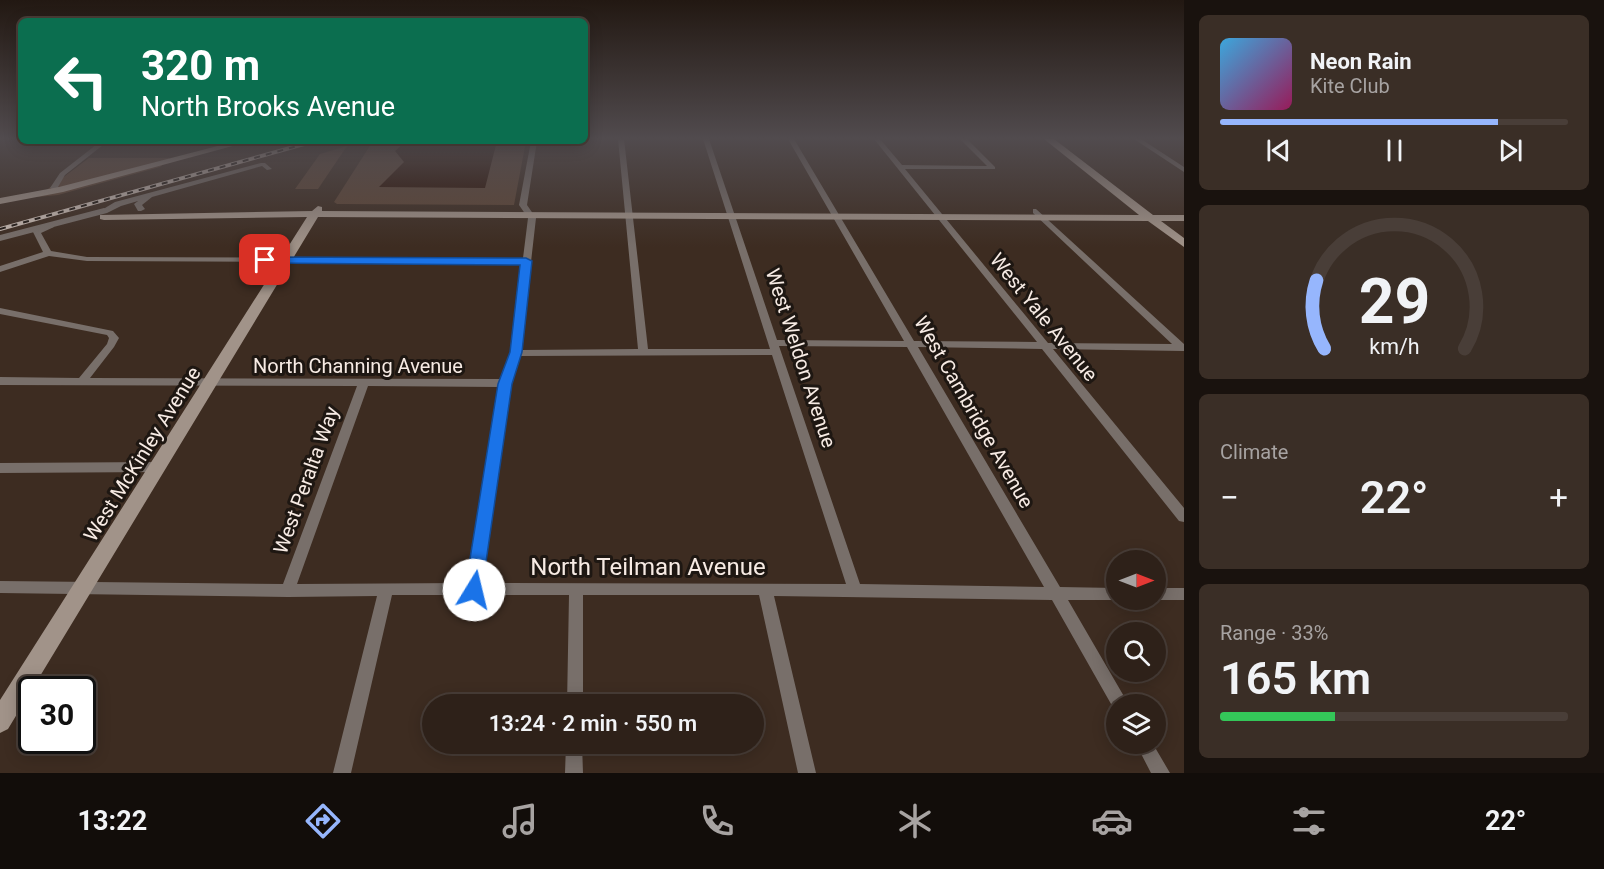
<!DOCTYPE html>
<meta charset="utf-8">
<style>
:root{--surface:#2e2119;--page:#3a2e26;--text:#f1f3f6;--muted:#a7a3a2;--line:#493e38;--accent:#96b6fd}
body{margin:0;font-family:Roboto,sans-serif;background:var(--page);color:var(--text);height:100vh;display:flex;flex-direction:column;font-size:22px;white-space:nowrap}
*{box-sizing:border-box;margin:0}
p{font-size:20px;color:var(--muted)}
.icon{flex:none;width:33px;height:33px;fill:none;stroke:currentColor;stroke-width:2;stroke-linecap:round;stroke-linejoin:round}
.map{position:relative;flex:1;overflow:hidden}
.drawer{display:flex;flex-direction:column;gap:15px;padding:15px;background:#19120e;width:420px}
.drawer>*{flex:none}
.top-card{position:absolute;left:18px;top:18px;width:570px;height:126px;border-radius:9px;box-shadow:0 3px 15px #0003,0 0 0 2px var(--line);background:#0b6e4f;color:#fff;overflow:hidden}
.needle{width:39px;rotate:90deg}
.buttons{position:absolute;left:1106px;top:550px;display:grid;gap:12px}
.buttons a{display:grid;place-items:center;width:60px;height:60px;border-radius:50%;background:var(--surface);box-shadow:0 3px 15px #0003,0 0 0 2px var(--line);font-size:30px}
.speed{position:absolute;left:18px;top:676px;display:flex;gap:12px;font-size:30px;font-weight:700;text-align:center}
.speed>*{display:grid;place-content:center;width:78px;height:78px;border-radius:50%;background:var(--surface);box-shadow:0 3px 15px #0003,0 0 0 2px var(--line);line-height:1}
.speed .limit{border:3px solid #111;border-radius:9px;background:#fff;color:#111}
.pin{position:absolute;display:grid;place-items:center;width:51px;height:51px;color:#fff;margin:-26px;border-radius:12px;box-shadow:0 3px 9px #0006}
.me{position:absolute;width:66px;margin:-33px;rotate:9deg;stroke-linejoin:round;filter:drop-shadow(0 0 4px #0008)}
.turn{display:flex;align-items:center;gap:21px;height:126px;padding:0 24px;font-size:27px}
.turn .icon{width:78px;height:78px;stroke-width:2.5}
.turn b{display:block;font-size:42px;line-height:51px}
.big{font-size:45px;font-weight:600;line-height:1.1}
.drawer .card{flex:1;display:flex;flex-direction:column;justify-content:center;gap:9px;min-width:0;padding:0 21px;border-radius:9px;background:var(--page)}
.drawer .dial{align-items:center;gap:0}
.dial svg{height:156px;overflow:visible;fill:none;stroke:var(--line);stroke-width:7;stroke-linecap:round;text-anchor:middle}
.dial text{fill:var(--text);stroke:none}
.song{display:flex;align-items:center;gap:18px}
.cover{width:72px;height:72px;border-radius:9px;background:linear-gradient(135deg,hsl(200 70% 55%),hsl(330 70% 35%))}
.played{height:6px;border-radius:3px;background:linear-gradient(90deg,var(--accent) 80%,var(--line) 80%)}
.keys{display:flex;justify-content:space-around;direction:ltr}
.heat{display:flex;justify-content:space-between;align-items:center;font-size:33px;direction:ltr}
.charge{height:9px;border-radius:4px;background:linear-gradient(90deg,#34c759 33%,var(--line) 0)}
.trip{position:absolute;left:422px;top:694px;width:342px;height:60px;border-radius:30px;background:var(--surface);box-shadow:0 3px 15px #0003,0 0 0 2px var(--line);font-weight:600;line-height:60px;text-align:center}
.dock{display:flex;height:96px;justify-content:space-around;align-items:center;background:#120d0a;color:var(--muted)}
.dock .icon{width:42px;height:42px}
.dock .on{color:var(--accent)}
.dock b{font-size:27px;color:var(--text)}
main{display:flex;flex:1;min-height:0}
.map>svg:first-child{display:block}
.green{fill:#5e4535}
.water{fill:#290d00}
.lines{fill:none;stroke-linecap:round;stroke-linejoin:round}
.minor{fill:#786f6a;fill-rule:evenodd}
.tertiary{fill:#786f6a;fill-rule:evenodd}
.secondary{fill:#a19389;fill-rule:evenodd}
.rail-casing{stroke:#cbbeb6;stroke-width:4}
.rail{stroke:#1e1712;stroke-width:2;stroke-dasharray:6;stroke-linecap:butt}
.route{fill:#1a73e8;stroke:#114b97;stroke-width:1.5}
.labels{text-anchor:middle;stroke-width:6;stroke-linejoin:round;paint-order:stroke}
.street-label{font-size:20px;fill:#f7ebe4;stroke:#1e1712}
.near-street-label{font-size:24px;fill:#f7ebe4;stroke:#1e1712}
</style>
<main>
<div class="map">
<svg width="1184" height="773" viewBox="0 0 1184 773">
<rect width="100%" height="100%" fill="#3d2c21"/>
<!-- green -->
<path class="green" d="M373,141H526L514,205L337,204L334,202Z
M347,146L318,189H295L320,154Z
M89,158H170L160,167L58,195L37,197Z"/>
<!-- water -->
<path class="water" d="M406,141H497L485,188L379,187L404,162L395,151Z"/>
<g class="lines">
<!-- minor -->
<path class="minor" d="M618,139H624L648,349H770L703,139H709L777,340L904,341L788,139H794L914,341L1037,342L874,139H880L902,165L987,166L960,139H967L995,167V169H905L1048,343L1172,344L1033,213V209H1036L1184,344V351H1182L1053,349L1184,508V522L1179,521L1042,349L918,347L1060,587L1116,588V600H1068L1129,705H1116L1115,711L1052,600L774,596L816,773H798L759,595H583V705H567L569,595H392L351,773H333L377,596L288,597L0,593V581L283,584L357,386L0,385V377L79,378L107,344L109,338L107,335L0,314V308L113,331L119,338L114,347L90,378L501,379L511,353L522,263L87,261L49,256L0,272V266L43,252L33,232L34,230L48,223H54V227L41,233L51,251L87,257L523,258L528,218L519,205L531,141H537L527,205L536,218L521,350L638,349ZM779,346L907,347L1044,587L860,584ZM772,355L846,584L482,583L510,383L520,356ZM368,386L499,387L468,583L297,584Z
M1134,139H1141L1184,167V172Z
M101,141H108L65,175L58,187L61,189V191L52,189L50,188L60,173Z
M261,163H265L272,169L267,170L262,166L152,197L142,205L145,209L141,211H138L134,204L138,201L121,206L107,213L100,211L115,202Z
M158,462L162,464L164,467L162,470L158,472L0,473V463Z
M1155,588H1184V600H1154Z
M566,744H582L583,773H565Z
M1136,744H1153L1170,773H1151Z"/>
<!-- tertiary -->
<path class="tertiary" d="M104,208L107,209V213L0,241V235Z"/>
<!-- secondary -->
<path class="secondary" d="M1044,139H1054L1153,215H1184V221H1161L1184,238V247L1148,221L318,217L8,729L0,733V700L307,217L104,220L100,219V215L312,211L318,206L322,207V211L1139,215Z
M237,141H251L63,192L0,204V198L59,187Z"/>
<!-- rail casing -->
<g class="rail-casing">
<path id="rail" d="M0,229L315,141"/>
</g>
<!-- rail -->
<use href="#rail" class="rail"/>
</g>
<!-- sky -->
<linearGradient id="sky" x2="0" y2="1"><stop stop-color="#221812"/><stop offset="0.56" stop-color="#514b4e"/><stop offset="1" stop-color="#514b4e" stop-opacity="0"/></linearGradient>
<rect width="1184" height="247" fill="url(#sky)"/>
<!-- route -->
<path class="route" d="M265,257L526,258L532,261L522,352L512,384L481,596L474,599L468,596L465,590L498,384L510,352L520,265L261,263L260,260Z"/>
<g class="labels">
<!-- street labels -->
<g class="street-label">
<text transform="translate(1044 317) rotate(51)" y="7">West Yale Avenue</text>
<text transform="translate(801 358) rotate(72)" y="7">West Weldon Avenue</text>
<text x="358" y="373">North Channing Avenue</text>
<text transform="translate(974 412) rotate(60)" y="7">West Cambridge Avenue</text>
<text transform="translate(142 454) rotate(-58)" y="7">West McKinley Avenue</text>
<text transform="translate(306 480) rotate(-70)" y="7">West Peralta Way</text>
</g>
<!-- near-street labels -->
<g class="near-street-label">
<text x="648" y="575">North Teilman Avenue</text>
</g>
</g>
</svg>
<div class="buttons">
<a><svg class="needle" viewBox="-14 -14 28 28"><path d="M0-13l5 13h-10z" fill="#e53935"/><path d="M0 13l5-13h-10z" fill="#a7a3a2"/></svg></a>
<a><svg class="icon" aria-label="search" viewBox="0 0 24 24"><circle cx="10" cy="10" r="6"/><path d="M15 15l6 6"/></svg></a>
<a><svg class="icon" aria-label="layers" viewBox="0 0 24 24"><path d="M12 4l9 5-9 5-9-5zM3 14l9 5 9-5"/></svg></a>
</div>
<div class="speed"><div class="limit">30</div></div>
<div class="pin" style="left:265px;top:260px;background:#d93025"><svg class="icon" aria-label="arrive" viewBox="0 0 24 24"><path d="M6 21V4h12l-3 4 3 4H6"/></svg></div>
<svg class="me" style="left:474px;top:590px" viewBox="-20 -20 40 40"><circle r="19" fill="#fff"/><path d="M0-13L10 11 0 6-10 11z" fill="#1a73e8"/></svg>
<div class="trip">13:24 · 2 min · 550 m</div>
<div class="top-card">
<div class="turn"><svg class="icon" aria-label="left" viewBox="0 0 24 24"><path d="M17 20v-9H6M10 6l-5 5 5 5"/></svg><div><b>320 m</b>North Brooks Avenue</div></div>
</div>
</div>
<section class="drawer">
<div class="card">
<div class="song"><i class="cover"></i><div><b>Neon Rain</b><p>Kite Club</p></div></div>
<div class="played"></div>
<div class="keys"><svg class="icon" aria-label="previous" viewBox="0 0 24 24"><path d="M18 5L8 12l10 7zM5 5v14"/></svg><svg class="icon" aria-label="pause" viewBox="0 0 24 24"><path d="M8 5v14M16 5v14"/></svg><svg class="icon" aria-label="next" viewBox="0 0 24 24"><path d="M6 5l10 7-10 7zM19 5v14"/></svg></div>
</div>
<div class="card dial"><svg viewBox="0 0 100 80">
<path d="M14 69A42 42 0 1 1 86 69"/>
<path d="M14 69A42 42 0 0 1 10 34" stroke="#96b6fd"/>
<text x="50" y="56" font-size="32" font-weight="700">29</text>
<text x="50" y="72" font-size="11">km/h</text>
</svg></div>
<div class="card"><p>Climate</p>
<div class="heat"><a>−</a><b class="big">22°</b><a>+</a></div>
</div>
<div class="card"><p>Range · 33%</p><b class="big">165 km</b><div class="charge"></div></div>
</section>
</main>
<nav class="dock">
<b>13:22</b>
<svg class="icon on" aria-label="directions" viewBox="0 0 24 24"><path d="M12 3l9 9-9 9-9-9zM9 14v-3h6M13 9l2 2-2 2"/></svg>
<svg class="icon" aria-label="music" viewBox="0 0 24 24"><path d="M9 18V5l10-2v13"/><circle cx="6" cy="18" r="3"/><circle cx="16" cy="16" r="3"/></svg>
<svg class="icon" aria-label="phone" viewBox="0 0 24 24"><path d="M5 4h4l2 5-3 2q2 4 5 5l2-3 5 2v4C11 20 4 13 5 4z"/></svg>
<svg class="icon" aria-label="climate" viewBox="0 0 24 24"><path d="M12 3v18M4 7l16 10M4 17L20 7"/></svg>
<svg class="icon" aria-label="car" viewBox="0 0 24 24"><path d="M5 17H2v-5l4-1 3-4h7l3 4 3 1v5h-3M9 17h6M6 11h13"/><circle cx="7" cy="17" r="2"/><circle cx="17" cy="17" r="2"/></svg>
<svg class="icon" aria-label="filters" viewBox="0 0 24 24"><path d="M4 7h16M4 17h16"/><circle cx="9" cy="7" r="2"/><circle cx="15" cy="17" r="2"/></svg>
<b>22°</b>
</nav>
